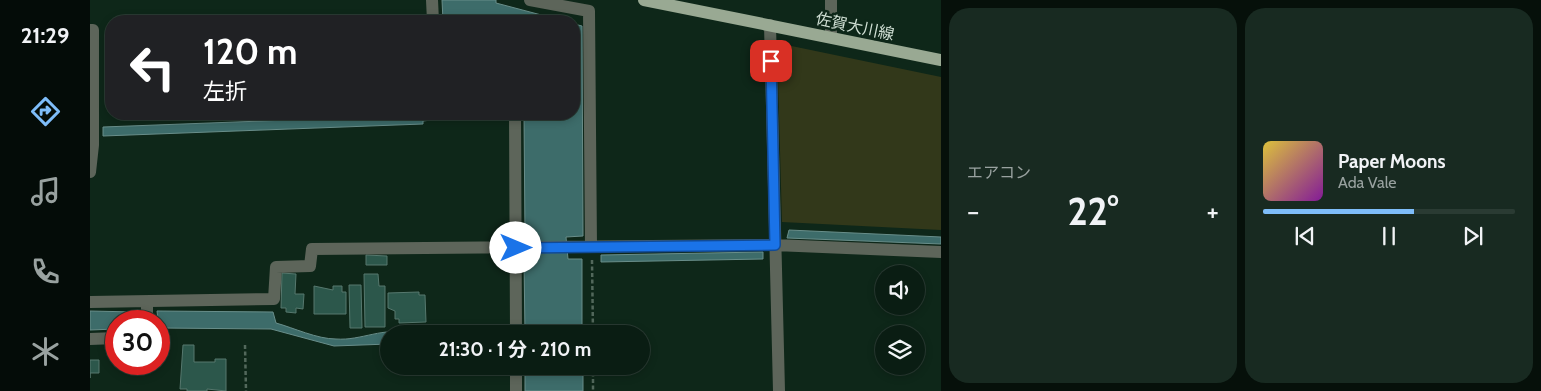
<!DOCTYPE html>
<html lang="ja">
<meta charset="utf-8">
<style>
:root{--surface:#0a1d13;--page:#182a21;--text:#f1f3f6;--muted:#99a2a0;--line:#2a3b33;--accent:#7ebdf9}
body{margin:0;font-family:Cabin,"Noto Sans JP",sans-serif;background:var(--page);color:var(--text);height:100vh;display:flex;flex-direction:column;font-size:19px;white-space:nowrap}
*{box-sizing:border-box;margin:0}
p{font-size:16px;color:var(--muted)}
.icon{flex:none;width:28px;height:28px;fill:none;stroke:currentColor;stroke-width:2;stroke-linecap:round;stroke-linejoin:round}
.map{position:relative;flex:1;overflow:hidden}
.side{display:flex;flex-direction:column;gap:8px;padding:8px;background:#06100a;width:600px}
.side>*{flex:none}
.banner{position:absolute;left:15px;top:15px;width:475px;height:105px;border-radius:20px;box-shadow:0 2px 8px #0003,0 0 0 1px var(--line);background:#202124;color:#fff;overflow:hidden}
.buttons{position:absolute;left:785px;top:265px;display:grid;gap:10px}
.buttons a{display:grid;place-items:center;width:50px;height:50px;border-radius:50%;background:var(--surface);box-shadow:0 2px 8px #0003,0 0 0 1px var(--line);font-size:25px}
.speed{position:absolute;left:15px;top:310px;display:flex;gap:10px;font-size:25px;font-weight:700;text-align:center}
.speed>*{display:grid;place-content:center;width:65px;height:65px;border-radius:50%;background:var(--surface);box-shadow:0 2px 8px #0003,0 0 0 1px var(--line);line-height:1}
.speed .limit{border:8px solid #d22;background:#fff;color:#111}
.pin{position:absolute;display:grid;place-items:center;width:42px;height:42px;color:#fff;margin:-21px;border-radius:10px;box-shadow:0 2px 8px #0006}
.me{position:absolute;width:55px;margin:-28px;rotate:90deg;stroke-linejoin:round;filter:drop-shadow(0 0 4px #0008)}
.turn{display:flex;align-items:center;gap:18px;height:105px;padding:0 15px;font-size:22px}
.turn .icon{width:65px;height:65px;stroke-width:2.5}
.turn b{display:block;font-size:35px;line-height:42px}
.big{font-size:38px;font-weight:700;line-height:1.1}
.side .tile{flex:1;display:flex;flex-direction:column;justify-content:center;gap:8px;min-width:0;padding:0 18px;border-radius:20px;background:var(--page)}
.song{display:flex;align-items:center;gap:15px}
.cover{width:60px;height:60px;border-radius:8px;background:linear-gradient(135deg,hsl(50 70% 55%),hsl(290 70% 35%))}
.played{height:5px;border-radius:2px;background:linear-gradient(90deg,var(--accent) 60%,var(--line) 60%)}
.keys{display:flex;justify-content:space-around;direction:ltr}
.heat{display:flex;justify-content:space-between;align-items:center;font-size:28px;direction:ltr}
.side .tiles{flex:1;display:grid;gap:8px;grid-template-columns:repeat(2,1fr)}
.trip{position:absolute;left:290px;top:325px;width:270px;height:50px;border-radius:25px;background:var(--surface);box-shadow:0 2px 8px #0003,0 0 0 1px var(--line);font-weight:700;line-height:50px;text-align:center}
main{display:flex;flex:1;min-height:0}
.menu{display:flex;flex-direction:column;width:90px;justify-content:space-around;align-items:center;background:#040c08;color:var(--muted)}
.menu .icon{width:35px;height:35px}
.menu .on{color:var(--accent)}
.menu b{font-size:22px;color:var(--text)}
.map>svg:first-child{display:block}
.green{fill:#32381a}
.water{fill:#3d6c6a;stroke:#698e8a}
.building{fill:#2c574b;stroke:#56786e}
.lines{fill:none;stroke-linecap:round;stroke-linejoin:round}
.path{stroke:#52685b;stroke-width:2.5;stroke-dasharray:4 2.5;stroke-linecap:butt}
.minor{stroke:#5d655a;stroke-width:12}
.major{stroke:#99a993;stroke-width:12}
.route-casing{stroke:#114b97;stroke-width:12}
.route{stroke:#1a73e8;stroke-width:9}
.labels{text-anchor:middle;stroke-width:5;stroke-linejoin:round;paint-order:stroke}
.street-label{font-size:16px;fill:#d0dfd4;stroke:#0e2719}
</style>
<main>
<nav class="menu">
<b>21:29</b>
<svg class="icon on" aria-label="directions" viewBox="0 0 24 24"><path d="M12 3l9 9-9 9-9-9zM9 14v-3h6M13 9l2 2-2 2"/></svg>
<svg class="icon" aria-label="music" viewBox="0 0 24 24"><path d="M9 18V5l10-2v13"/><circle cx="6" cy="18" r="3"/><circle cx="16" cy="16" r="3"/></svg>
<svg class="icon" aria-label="phone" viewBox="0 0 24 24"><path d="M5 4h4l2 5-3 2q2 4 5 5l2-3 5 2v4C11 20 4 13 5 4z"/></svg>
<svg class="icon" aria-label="climate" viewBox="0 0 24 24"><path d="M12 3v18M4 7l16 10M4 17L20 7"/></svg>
</nav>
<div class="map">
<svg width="851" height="391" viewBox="0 0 851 391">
<rect width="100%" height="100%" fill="#0e2719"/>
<!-- green -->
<path class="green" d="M687,43L851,77V230L692,222Z"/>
<!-- water -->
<path class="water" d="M352,0H406V3L474,21H353Z
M484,24L492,26L493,236L476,237L478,259H492V334H435L434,259H449V236H435L434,114H484Z
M341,114V120L333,121V124L13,136V127L331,115L333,118H340Z
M699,230L851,237V244L697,238Z
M673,252V259L511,262V255Z
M0,311L45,312V321H26V329L0,330Z
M67,311L183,312L186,323C204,328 227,339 246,339C271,341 295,326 319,334H299V344L244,346L181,329L69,328Z
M435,366H493V391H435Z"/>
<!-- building -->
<path class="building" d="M276,255L297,256V265H276Z
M192,273L206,274L205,294H214L213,309L206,308V313L196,312V308H191Z
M274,274H288L289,286H295V327H275Z
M259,285H271L272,328H260Z
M224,286L243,290V286H252V292H256V314H224Z
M329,292V295H335L336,322L309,323V319H305V311L298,308V293Z
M93,345H104V362H125V359H136V391L117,389V391H97V389H90Z
M0,360H9V373H0V378Z"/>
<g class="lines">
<!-- path -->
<path class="path" d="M502,260L503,334
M155,345L156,391
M503,366V391"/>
<!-- minor -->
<path class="minor" d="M342,0L343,21
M440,0L499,11L501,247
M741,0V37
M680,25L689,391
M0,30H3V145L0,172
M425,114L426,334
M0,302L184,299L186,267L220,266L222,249L685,245L851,252
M57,302V321
M0,339L26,338
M426,366V391"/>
<!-- major -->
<path class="major" d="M554,0L851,60"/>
</g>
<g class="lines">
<!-- route casing -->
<g class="route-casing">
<path id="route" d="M426,248L685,245L681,61"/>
</g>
<!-- route -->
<use href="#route" class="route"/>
</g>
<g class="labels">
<!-- street labels -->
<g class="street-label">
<text transform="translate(765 26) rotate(12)" y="6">佐賀大川線</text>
</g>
</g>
</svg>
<div class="buttons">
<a><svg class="icon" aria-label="sound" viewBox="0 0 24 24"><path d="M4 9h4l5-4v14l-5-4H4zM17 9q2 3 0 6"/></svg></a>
<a><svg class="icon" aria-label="layers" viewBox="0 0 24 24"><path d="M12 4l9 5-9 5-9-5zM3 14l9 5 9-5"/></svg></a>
</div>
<div class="speed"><div class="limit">30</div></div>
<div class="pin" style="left:681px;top:61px;background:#d93025"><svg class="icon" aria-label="arrive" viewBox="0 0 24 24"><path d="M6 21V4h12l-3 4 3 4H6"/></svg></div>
<svg class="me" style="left:426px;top:248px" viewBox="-20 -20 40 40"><circle r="19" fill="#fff"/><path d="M0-13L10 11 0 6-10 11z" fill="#1a73e8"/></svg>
<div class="trip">21:30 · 1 分 · 210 m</div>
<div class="banner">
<div class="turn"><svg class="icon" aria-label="left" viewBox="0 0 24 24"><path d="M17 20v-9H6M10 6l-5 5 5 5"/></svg><div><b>120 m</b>左折</div></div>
</div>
</div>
<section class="side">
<div class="tiles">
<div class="tile"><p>エアコン</p>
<div class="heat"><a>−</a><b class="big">22°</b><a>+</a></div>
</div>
<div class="tile">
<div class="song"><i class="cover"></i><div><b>Paper Moons</b><p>Ada Vale</p></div></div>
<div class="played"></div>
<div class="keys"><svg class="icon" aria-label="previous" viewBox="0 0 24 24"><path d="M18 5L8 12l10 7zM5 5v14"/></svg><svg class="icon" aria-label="pause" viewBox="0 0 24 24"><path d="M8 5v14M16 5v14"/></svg><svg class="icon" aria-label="next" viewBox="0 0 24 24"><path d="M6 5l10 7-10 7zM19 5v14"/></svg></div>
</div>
</div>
</section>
</main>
